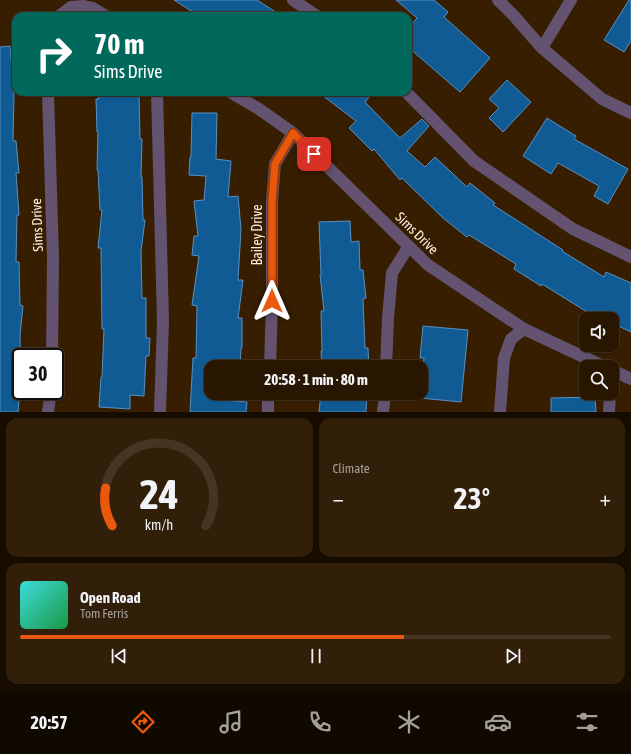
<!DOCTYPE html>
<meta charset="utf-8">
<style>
:root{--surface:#291600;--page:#311f0a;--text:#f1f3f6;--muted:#a59f99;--line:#453522;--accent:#ea580c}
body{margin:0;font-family:"Asap Condensed",sans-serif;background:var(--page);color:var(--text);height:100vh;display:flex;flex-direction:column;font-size:15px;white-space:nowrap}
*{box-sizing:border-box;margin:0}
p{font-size:13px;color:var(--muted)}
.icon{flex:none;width:22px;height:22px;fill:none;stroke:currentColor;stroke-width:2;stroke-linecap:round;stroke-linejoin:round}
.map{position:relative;height:412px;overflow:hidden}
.drawer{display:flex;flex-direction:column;gap:6px;padding:6px;background:#170c00;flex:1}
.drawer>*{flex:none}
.guide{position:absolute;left:12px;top:12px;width:400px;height:84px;border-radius:12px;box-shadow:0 1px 3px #0004,0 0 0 1px var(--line);background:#00695c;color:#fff;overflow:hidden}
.tools{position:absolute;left:579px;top:312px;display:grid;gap:8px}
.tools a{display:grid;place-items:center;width:40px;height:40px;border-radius:8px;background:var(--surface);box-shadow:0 1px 3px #0004,0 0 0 1px var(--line);font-size:20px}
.speed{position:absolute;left:12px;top:348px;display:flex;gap:8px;font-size:20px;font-weight:700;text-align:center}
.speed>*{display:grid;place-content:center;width:52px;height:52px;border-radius:50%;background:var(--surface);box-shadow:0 1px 3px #0004,0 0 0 1px var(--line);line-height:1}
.speed .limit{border:2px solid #111;border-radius:6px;background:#fff;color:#111}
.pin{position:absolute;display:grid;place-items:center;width:34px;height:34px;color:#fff;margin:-17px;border-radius:8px;box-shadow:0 2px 6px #0006}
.me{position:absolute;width:44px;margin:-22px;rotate:0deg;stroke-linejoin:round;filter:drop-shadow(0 0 3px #0008)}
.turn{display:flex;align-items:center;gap:14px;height:84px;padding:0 16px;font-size:18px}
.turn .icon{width:52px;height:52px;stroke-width:2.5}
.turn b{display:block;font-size:28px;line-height:34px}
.big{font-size:30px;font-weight:700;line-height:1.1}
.drawer .widget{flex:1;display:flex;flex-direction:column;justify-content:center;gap:6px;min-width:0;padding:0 14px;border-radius:12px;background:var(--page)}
.drawer .dial{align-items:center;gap:0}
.dial svg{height:104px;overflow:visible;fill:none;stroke:var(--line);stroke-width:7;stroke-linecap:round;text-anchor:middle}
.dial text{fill:var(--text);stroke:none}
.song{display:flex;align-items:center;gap:12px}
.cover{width:48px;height:48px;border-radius:6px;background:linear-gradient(135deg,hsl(180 70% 55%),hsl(140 70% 35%))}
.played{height:4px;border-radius:2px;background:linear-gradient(90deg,var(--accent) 65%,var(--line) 65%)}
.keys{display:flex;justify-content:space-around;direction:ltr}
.heat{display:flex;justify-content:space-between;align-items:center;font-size:22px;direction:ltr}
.drawer .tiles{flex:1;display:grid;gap:6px;grid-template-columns:1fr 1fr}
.widget:last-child{grid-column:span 2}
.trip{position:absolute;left:204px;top:360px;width:224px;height:40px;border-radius:12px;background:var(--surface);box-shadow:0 1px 3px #0004,0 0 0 1px var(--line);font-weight:700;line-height:40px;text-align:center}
.tabs{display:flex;height:64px;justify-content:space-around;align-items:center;background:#100900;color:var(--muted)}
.tabs .icon{width:28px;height:28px}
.tabs .selected{color:var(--accent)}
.tabs b{font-size:18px;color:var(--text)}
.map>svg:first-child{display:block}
.building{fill:#105b94;stroke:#5890c4}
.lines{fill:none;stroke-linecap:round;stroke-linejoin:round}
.minor{stroke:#635371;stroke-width:12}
.route-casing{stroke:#983908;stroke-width:10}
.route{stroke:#ea580c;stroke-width:7}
.labels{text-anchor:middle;stroke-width:3;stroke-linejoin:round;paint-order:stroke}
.street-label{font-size:14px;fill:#ffeedc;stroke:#371e00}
</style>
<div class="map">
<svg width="631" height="412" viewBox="0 0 631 412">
<rect width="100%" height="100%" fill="#371e00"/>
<!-- building -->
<path class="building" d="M174,0H257L282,16H199Z
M396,0H434L448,12L444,17L490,58L460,92L408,47V29L417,18Z
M629,0H631V41L624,52L604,40Z
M10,46L14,95L13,141H16L19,173H16L19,215H17L16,262H19L20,305L23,306L20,335L21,381L18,412H0V47Z
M507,80L531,102L503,132L489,118L499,108L489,99Z
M98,92H139L140,139H142L141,177H142L143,220H145L141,251L142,298H146V338H150L149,356H146L144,396L130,395V409L99,407L101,377H102L104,329H102L101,248H98L102,210H100L98,170H97L98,131L97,132L96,99H99Z
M318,92H373L365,102L400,138L422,119L429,126L407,151L425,167L435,157L467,187L470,183L495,203L493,205L563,250L562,251L604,277L606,272L631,283V332L612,323V319H602L587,312L542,284L541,286L514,269L516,264L469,235L467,237L443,218L402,178L400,180L374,149L372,151L349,128L356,121Z
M192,113H217L216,159L231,161L228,197L238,196L241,229L238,280H243L238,318H242V348H241L240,367H211V399L247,402L246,412H190L193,358H196L197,306L192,305L199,256L192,255L194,236H198L194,201L204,200L206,176L189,175L190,157H191Z
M547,118L576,136L574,139L628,169L608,204L594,196L599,186L558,163L551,174L523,156Z
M350,221L351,242L359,241L360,270H363L366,298L363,299L365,348H368L369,367H322L321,351H322L321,311H324L320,275H321L319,222Z
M423,326L468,330L461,402L420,398L424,358H420Z
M321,393H367L366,412H319Z
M595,397L596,412H551V398Z"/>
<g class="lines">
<!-- minor -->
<path class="minor" d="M293,0L317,16
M498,0L514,16L542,48L602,99L631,113
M59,16L71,7L84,6L93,8L106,16
M542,48L571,0
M48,92L53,258L52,357
M157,92L163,321L160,412
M230,92L259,109L293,133L428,265L524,329L605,367
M406,92L474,161L573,229L631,257
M270,367L272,301V201L275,164L293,133
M386,367L388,318L392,273L409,246
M612,370L631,379
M48,412L51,391
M268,412V393
M383,412L385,393
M500,412L504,358L511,339L524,329
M609,412L610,393"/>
</g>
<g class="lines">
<!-- route casing -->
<g class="route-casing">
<path id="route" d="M272,301V201L275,164L293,133L314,154"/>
</g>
<!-- route -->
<use href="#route" class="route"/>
</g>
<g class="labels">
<!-- street labels -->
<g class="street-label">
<text transform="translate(37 225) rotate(-92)" y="5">Sims Drive</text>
<text transform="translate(417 233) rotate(44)" y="5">Sims Drive</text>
<text transform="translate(257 235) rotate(-90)" y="5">Bailey Drive</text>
</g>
</g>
</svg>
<div class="tools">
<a><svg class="icon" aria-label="sound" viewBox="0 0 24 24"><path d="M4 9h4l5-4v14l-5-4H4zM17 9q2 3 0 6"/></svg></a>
<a><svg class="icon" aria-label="search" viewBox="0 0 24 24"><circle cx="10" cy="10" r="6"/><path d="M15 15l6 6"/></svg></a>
</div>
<div class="speed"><div class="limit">30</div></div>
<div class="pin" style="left:314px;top:154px;background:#d93025"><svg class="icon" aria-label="arrive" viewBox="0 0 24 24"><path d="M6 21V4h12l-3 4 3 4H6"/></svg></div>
<svg class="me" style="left:272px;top:301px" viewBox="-20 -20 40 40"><path d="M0-17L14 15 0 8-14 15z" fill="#ea580c" stroke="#fff" stroke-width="4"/></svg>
<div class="trip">20:58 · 1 min · 80 m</div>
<div class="guide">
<div class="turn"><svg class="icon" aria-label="right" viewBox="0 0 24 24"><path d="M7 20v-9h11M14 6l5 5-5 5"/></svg><div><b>70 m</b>Sims Drive</div></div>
</div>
</div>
<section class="drawer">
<div class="tiles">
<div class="widget dial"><svg viewBox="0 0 100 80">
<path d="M14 69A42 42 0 1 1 86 69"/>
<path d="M14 69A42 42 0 0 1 9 40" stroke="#ea580c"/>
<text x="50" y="56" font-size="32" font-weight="700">24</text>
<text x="50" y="72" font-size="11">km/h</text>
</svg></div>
<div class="widget"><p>Climate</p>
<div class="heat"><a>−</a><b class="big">23°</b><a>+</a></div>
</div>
<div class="widget">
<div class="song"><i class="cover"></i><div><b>Open Road</b><p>Tom Ferris</p></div></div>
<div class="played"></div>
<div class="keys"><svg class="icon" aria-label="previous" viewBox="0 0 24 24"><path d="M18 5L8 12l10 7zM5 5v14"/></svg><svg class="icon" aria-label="pause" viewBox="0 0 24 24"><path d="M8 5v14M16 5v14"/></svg><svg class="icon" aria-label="next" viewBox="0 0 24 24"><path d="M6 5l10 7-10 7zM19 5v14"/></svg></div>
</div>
</div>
</section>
<nav class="tabs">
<b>20:57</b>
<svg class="icon selected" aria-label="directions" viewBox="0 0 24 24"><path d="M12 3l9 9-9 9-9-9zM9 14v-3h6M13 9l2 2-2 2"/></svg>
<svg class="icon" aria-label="music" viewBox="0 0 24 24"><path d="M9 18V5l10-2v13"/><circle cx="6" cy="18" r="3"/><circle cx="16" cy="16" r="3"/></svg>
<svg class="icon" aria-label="phone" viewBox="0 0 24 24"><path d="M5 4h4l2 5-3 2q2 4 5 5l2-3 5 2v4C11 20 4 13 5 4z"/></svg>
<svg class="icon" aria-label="climate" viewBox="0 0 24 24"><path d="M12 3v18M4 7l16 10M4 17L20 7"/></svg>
<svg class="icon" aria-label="car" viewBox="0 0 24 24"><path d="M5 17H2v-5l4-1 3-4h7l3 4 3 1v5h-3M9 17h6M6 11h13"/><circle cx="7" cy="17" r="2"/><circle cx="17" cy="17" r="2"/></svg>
<svg class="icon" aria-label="filters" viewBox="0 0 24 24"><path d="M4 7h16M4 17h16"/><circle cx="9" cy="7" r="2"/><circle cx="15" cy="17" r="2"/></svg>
</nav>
